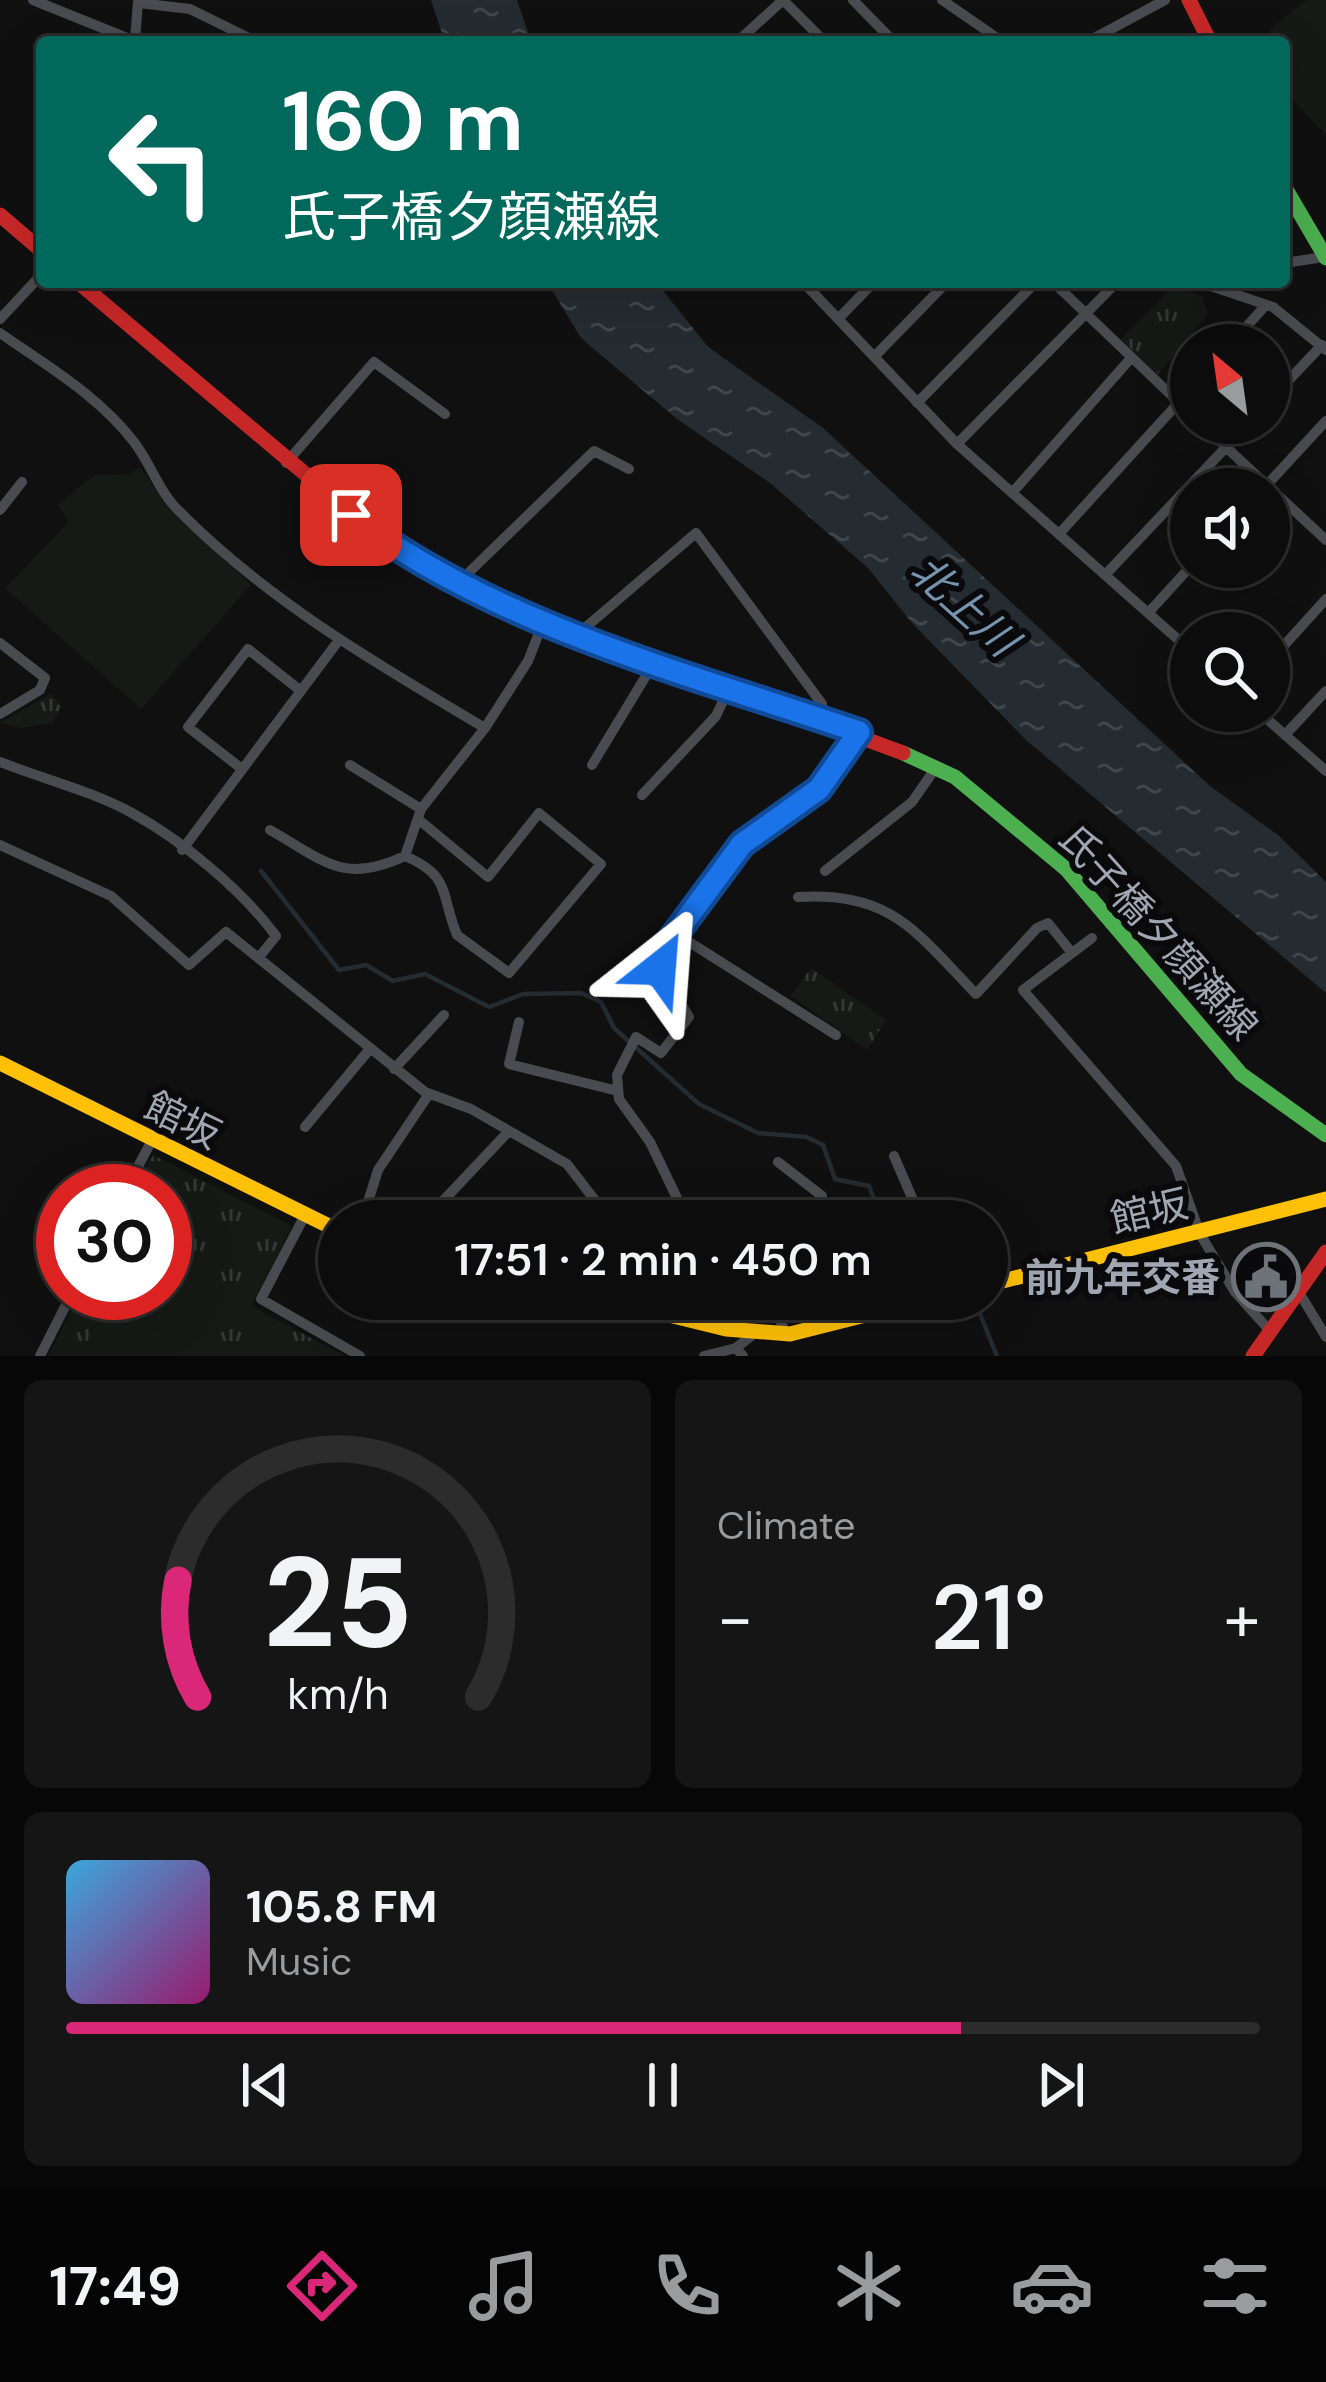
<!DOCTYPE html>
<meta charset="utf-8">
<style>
:root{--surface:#0c0c0c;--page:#151515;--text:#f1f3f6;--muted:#9a9b9d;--line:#2c2c2d;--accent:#db2777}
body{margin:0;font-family:"DM Sans","Noto Sans JP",sans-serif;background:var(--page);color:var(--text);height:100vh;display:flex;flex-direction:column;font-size:45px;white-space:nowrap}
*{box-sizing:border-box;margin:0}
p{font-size:39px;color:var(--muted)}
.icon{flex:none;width:66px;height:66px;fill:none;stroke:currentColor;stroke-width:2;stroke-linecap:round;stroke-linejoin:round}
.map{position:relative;height:1356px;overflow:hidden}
.drawer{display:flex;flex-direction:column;gap:24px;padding:24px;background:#070707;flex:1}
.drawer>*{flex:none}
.hud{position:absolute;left:36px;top:36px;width:1254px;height:252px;border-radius:12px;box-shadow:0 12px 48px #0002,0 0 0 3px var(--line);background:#00695c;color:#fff;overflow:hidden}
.needle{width:78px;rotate:331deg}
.fabs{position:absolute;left:1170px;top:324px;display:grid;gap:24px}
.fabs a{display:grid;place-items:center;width:120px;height:120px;border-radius:50%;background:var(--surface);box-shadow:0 12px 48px #0002,0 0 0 3px var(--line);font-size:60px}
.speed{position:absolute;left:36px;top:1164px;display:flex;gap:24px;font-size:60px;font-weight:700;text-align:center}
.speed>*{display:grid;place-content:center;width:156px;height:156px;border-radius:50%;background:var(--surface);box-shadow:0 12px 48px #0002,0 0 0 3px var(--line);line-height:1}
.speed .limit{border:18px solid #d22;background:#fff;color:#111}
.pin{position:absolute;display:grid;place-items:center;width:102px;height:102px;color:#fff;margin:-51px;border-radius:24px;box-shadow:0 6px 18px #0006}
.me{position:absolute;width:132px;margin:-66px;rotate:28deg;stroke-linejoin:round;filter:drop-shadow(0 0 9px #0008)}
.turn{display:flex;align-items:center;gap:42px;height:252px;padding:0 48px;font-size:54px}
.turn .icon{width:156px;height:156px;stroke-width:2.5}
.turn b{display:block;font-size:84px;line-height:102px}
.big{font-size:90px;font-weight:600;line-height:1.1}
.drawer .card{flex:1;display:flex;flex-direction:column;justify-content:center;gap:18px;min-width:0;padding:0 42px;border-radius:18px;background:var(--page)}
.drawer .dial{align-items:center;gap:0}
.dial svg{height:312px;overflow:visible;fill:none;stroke:var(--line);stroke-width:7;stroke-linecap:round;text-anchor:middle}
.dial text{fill:var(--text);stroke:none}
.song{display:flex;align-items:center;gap:36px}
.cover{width:144px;height:144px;border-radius:18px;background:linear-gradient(135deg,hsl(200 70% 55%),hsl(320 70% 35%))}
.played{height:12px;border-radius:6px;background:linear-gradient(90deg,var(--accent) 75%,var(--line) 75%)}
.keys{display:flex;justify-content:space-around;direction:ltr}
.heat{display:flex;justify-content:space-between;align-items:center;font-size:66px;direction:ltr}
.drawer .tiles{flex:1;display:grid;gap:24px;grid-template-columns:1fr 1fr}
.card:last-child{grid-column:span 2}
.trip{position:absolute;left:318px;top:1200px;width:690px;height:120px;border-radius:60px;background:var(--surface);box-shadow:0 12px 48px #0002,0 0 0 3px var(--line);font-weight:600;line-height:120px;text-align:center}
.tab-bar{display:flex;height:192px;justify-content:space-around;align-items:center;background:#050505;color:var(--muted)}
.tab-bar .icon{width:84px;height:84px}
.tab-bar .on{color:var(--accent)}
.tab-bar b{font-size:54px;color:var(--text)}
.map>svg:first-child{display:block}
.park{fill:url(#park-tufts)}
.garden{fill:#151a16}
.water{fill:url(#water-ripples)}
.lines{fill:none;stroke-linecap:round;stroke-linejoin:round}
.stream{stroke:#242b31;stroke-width:4.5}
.street{stroke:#4a4b50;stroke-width:10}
.fast{stroke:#4caf50;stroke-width:15}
.slow{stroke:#ffc107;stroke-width:15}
.jam{stroke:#c62828;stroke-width:15}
.route-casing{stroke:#114b97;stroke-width:30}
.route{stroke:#1a73e8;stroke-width:21}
.labels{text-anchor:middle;stroke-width:12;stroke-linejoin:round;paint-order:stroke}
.street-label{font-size:39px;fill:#a0a6b2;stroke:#0a0a0c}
.poi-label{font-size:39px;font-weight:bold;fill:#a0a6b2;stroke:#0a0a0c;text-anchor:end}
.water-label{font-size:42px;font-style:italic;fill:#7694ae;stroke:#0a0a0c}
</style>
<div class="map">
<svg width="1326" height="1356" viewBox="0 0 1326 1356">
<defs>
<pattern id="park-tufts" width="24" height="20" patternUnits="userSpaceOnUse" patternTransform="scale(3)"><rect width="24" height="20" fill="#151a16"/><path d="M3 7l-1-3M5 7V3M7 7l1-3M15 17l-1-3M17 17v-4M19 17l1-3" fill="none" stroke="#343836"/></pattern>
<pattern id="water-ripples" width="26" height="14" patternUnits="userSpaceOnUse" patternTransform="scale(3)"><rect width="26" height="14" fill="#242b31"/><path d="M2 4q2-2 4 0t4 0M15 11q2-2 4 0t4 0" fill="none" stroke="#40474c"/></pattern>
</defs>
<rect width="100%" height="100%" fill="#101010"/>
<!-- park -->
<path class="park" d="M1174,285L1203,297L1207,315L1158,374L1121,339Z
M52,693L61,708L52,723L21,728L0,723Z
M811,968L886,1020L867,1050L791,996Z
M153,1155L292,1226L251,1306L345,1356H48L80,1293H165V1191H133Z"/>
<!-- garden -->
<path class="garden" d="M1306,0H1326V135L1284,91V42L1267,40L1271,29Z
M140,467L169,509L251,585L141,709L5,588L69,522L58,505L94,475L130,474Z
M165,1279L215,1307L188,1356H117L88,1340L107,1293H165Z"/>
<!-- water -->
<path class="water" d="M431,0H517L531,42H445Z
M547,282H656L708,347L823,428L1210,786L1278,835L1326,882V993L1026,740L912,623L868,568L770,483L677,419L581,338Z"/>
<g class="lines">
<!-- stream -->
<path class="stream" d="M261,871L339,970L366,965L393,981L425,974L489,1007L523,994L581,993L601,1002L614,1028L699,1104L758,1133L807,1137L823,1145L835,1179L869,1186L882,1221
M974,1299L997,1356"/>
<!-- street -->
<path class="street" d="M33,0L137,42
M783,0L825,42
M853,0L894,42
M942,0L1003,42
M139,3L190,9L257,42
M135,40L138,2
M737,42L783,0
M1087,42L1165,0
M1284,263L1324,257
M803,282L957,444L1191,651
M1053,282L1191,414
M1199,282L1273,307L1326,350
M0,319L42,274
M838,319L874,282
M0,333C47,366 99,396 134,442C151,464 159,492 179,511C268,601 377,664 485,728L528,661L544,620
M1230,345L1265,306
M874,357L947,282
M1269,401L1322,345
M917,403L1036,282
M1200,423L1326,540
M957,444L1117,282
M286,463L374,362L445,414
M1265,487L1326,421
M1012,493L1131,358
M0,510L22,482
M1059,534L1191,389
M1105,575L1249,423
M458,583L594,451L629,469
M1149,612L1191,566
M579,633L696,533L822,704V719
M0,643L45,678L40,690L0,714
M1269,662L1326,599
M1258,711L1326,771
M1285,735L1326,691
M0,762C43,779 92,791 132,813C183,841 242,890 276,936L260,956
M350,765L421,809
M592,765L655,661
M242,769L188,727L248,649L301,691
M642,795L716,716L729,688
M270,830C325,861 343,885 405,856C452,876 440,894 457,935L509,973L601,864L539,813L488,877L418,819
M0,845L111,896L189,965L226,932L425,1092L471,1109L567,1164L611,1221
M182,850L339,640
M405,856L421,809L485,728
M825,871L912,802L937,766
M798,897C892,892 915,931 976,994L1037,928L1048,923L1072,953
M675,933C649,971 668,981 689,1017L661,1053L636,1037L617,1075L619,1099L650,1142L688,1221
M1092,938L1023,990L1176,1166L1200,1234L1235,1292L1271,1332
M519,1022L509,1064L618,1091
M836,1035L675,933L742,845L819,789L859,732
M394,1069L444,1015
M305,1127L369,1050
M894,1156L922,1221
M778,1162L822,1196L802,1221
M125,1191L151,1142
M305,1215L261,1299L360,1356
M362,1221L378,1170L429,1094
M424,1221L509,1131
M721,1221L732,1211L745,1221
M1300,1294L1326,1337
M715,1299L718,1327
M771,1299L786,1334
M40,1356L72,1293
M704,1356L736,1348
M743,1356L736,1348L756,1332"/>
<!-- fast -->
<path class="fast" d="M1284,186L1326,258
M903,753L955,777L1066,869L1241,1074L1326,1135"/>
<!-- slow -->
<path class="slow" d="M0,1063L339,1231
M987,1285L1326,1199
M604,1299L726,1329L790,1334L929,1299"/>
<!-- jam -->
<path class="jam" d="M1189,0L1210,42
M0,215L42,251
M78,282L387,543L458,583L544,620L903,753
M1253,1356L1326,1252"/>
</g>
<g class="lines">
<!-- route casing -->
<g class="route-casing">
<path id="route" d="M351,515C491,624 693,675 859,732L819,789L742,844L659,956L660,968"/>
</g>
<!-- route -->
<use href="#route" class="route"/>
</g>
<!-- icons -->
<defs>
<g id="civic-ring" transform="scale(3.45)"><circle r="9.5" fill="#0a0a0c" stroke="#6e7279" stroke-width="1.5"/><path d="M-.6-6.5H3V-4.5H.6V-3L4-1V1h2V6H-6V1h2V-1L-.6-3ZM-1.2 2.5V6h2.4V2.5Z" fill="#6e7279"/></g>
</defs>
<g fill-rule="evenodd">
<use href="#civic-ring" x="1266" y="1277"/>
</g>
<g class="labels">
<!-- street labels -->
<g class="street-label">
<text transform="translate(1159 932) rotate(48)" y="14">氏子橋夕顔瀬線</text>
<text transform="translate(183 1120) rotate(26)" y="14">館坂</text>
<text transform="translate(1149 1211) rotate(-13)" y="14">館坂</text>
</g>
<!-- poi labels -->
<g class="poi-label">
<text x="1220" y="1291">前九年交番</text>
</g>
<!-- water labels -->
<g class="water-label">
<text transform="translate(964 605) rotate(42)" y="15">北上川</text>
</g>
</g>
</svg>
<div class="fabs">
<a><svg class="needle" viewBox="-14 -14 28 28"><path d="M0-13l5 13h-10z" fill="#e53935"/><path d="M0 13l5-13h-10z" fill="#9a9b9d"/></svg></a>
<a><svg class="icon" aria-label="sound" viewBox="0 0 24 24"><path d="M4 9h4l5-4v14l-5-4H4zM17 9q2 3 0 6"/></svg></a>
<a><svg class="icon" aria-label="search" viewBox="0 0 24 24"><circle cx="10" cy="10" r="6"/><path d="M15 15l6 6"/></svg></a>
</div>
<div class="speed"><div class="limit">30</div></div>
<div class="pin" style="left:351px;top:515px;background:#d93025"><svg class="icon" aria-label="arrive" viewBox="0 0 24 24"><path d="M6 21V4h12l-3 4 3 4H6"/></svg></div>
<svg class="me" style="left:660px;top:968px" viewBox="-20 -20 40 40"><path d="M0-17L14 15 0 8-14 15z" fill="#1a73e8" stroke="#fff" stroke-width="4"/></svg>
<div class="trip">17:51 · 2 min · 450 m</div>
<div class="hud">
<div class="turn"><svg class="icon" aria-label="left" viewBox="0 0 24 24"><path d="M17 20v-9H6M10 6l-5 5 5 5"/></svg><div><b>160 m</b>氏子橋夕顔瀬線</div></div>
</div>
</div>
<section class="drawer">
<div class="tiles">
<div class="card dial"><svg viewBox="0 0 100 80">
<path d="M14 69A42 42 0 1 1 86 69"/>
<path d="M14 69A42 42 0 0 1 9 39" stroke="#db2777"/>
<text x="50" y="56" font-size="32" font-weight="700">25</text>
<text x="50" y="72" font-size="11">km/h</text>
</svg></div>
<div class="card"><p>Climate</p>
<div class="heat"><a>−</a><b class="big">21°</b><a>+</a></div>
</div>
<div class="card">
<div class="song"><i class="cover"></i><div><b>105.8 FM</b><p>Music</p></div></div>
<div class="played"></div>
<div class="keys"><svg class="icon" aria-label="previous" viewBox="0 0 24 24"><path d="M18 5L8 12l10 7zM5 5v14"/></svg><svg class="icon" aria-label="pause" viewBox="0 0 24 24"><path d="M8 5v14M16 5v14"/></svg><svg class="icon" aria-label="next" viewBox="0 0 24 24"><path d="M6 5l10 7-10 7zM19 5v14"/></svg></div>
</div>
</div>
</section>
<nav class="tab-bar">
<b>17:49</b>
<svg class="icon on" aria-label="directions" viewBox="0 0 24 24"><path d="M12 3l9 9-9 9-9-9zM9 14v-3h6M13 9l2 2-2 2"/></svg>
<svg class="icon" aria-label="music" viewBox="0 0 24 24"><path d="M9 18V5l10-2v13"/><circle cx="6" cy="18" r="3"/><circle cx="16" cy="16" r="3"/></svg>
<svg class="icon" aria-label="phone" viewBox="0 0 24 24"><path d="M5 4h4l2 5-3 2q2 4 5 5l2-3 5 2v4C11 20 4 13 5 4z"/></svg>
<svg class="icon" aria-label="climate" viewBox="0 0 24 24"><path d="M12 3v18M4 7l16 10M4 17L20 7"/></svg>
<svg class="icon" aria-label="car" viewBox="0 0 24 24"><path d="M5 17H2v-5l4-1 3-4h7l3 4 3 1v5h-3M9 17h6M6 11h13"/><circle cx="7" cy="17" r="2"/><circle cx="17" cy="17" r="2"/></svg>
<svg class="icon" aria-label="filters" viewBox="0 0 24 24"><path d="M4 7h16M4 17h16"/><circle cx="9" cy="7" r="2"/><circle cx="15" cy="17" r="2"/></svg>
</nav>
